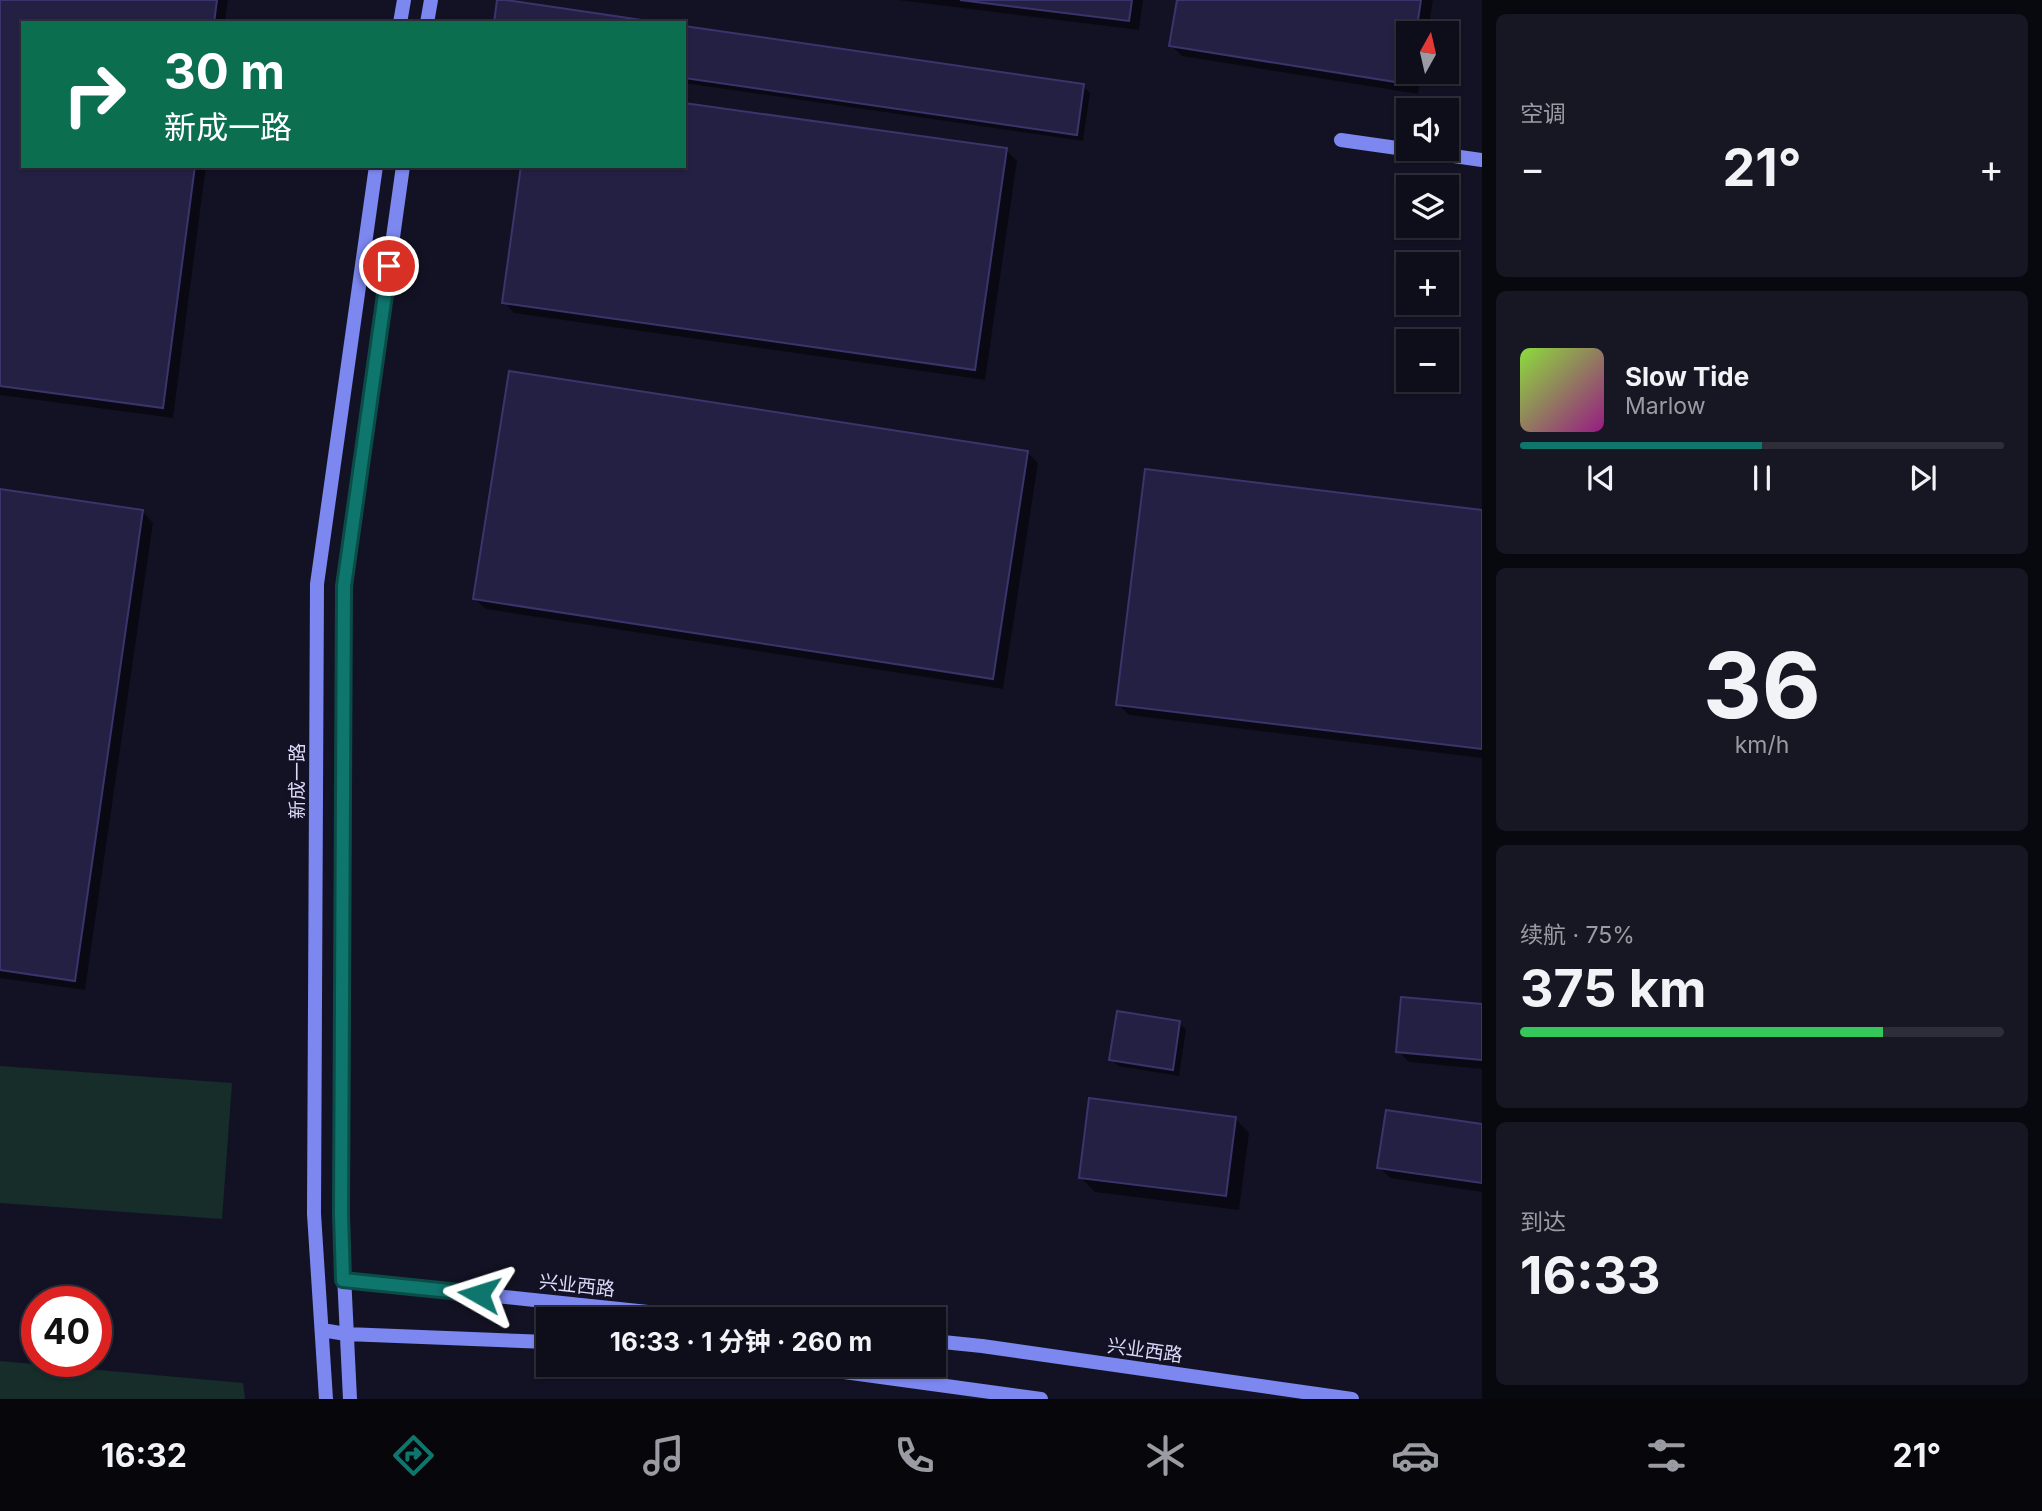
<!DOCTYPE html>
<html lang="zh">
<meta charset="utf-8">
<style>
:root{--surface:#0e0e1b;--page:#171724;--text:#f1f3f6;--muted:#9b9ca3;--line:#2e2e3a;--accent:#0f766e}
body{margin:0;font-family:Inter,"Noto Sans SC",sans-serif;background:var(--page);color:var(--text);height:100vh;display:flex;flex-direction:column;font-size:26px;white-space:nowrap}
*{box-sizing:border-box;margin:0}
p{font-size:23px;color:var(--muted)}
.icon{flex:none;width:38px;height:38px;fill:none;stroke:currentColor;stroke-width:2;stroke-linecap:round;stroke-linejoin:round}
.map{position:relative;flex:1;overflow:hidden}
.drawer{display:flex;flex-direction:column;gap:14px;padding:14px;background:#08080f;width:560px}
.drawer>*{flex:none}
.banner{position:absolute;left:21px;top:21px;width:665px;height:147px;border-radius:0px;box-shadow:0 2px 5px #0004,0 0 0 2px var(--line);background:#0b6e4f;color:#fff;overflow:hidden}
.needle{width:46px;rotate:8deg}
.tools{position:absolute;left:1396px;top:21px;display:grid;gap:14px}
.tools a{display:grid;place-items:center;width:63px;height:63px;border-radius:0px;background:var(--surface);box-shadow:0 2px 5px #0004,0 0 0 2px var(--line);font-size:35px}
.speed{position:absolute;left:21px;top:1286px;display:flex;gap:14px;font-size:35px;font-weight:700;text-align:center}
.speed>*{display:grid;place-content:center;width:91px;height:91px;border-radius:50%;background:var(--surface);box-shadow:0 2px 5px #0004,0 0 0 2px var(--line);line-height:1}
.speed .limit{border:10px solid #d22;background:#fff;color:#111}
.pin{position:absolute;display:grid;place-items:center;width:60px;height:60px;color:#fff;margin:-30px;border:4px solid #fff;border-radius:50%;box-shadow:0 2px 7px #0007}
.me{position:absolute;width:77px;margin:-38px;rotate:276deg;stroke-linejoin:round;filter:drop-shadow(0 0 5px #0008)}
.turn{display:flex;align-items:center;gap:24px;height:147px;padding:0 28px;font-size:32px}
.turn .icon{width:91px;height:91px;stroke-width:2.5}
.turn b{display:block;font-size:49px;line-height:60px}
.big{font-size:52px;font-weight:700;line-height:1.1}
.drawer .widget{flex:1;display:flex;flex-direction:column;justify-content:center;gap:10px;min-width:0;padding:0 24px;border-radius:10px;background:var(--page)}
.drawer .dial{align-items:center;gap:0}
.dial b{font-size:91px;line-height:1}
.song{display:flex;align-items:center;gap:21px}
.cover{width:84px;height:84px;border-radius:10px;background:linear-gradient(135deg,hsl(90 70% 55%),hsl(310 70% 35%))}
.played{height:7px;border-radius:4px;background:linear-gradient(90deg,var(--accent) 50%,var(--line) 50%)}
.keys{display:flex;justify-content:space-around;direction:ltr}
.heat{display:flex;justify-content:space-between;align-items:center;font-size:38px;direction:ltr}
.charge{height:10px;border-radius:5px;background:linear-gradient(90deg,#34c759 75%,var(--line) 0)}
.trip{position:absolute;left:536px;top:1307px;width:410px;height:70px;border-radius:0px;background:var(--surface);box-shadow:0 2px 5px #0004,0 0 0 2px var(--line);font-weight:700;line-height:70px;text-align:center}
.tab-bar{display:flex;height:112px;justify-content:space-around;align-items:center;background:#06060b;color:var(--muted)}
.tab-bar .icon{width:49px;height:49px}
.tab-bar .active{color:var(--accent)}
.tab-bar b{font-size:32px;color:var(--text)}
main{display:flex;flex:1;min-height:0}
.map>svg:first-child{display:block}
.green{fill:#162d2a}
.shadow{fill:#0007}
.building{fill:#232043;stroke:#39356c;stroke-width:2}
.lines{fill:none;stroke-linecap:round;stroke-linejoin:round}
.secondary{stroke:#7c87ef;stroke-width:14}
.route-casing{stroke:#0a4d48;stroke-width:18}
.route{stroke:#0f766e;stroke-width:12}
.labels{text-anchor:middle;stroke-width:7;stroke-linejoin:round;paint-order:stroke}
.street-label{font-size:19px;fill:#dadafa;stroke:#131224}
</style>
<main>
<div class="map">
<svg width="1482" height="1399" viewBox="0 0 1482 1399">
<rect width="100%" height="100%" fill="#131224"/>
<!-- green -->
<path class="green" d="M0,1066L232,1083L222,1219L0,1203Z
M0,1361L243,1383L245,1399H0Z"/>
<!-- shadow -->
<path class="shadow" d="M0,0H228L225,23H23V166H206L173,418L0,395Z
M898,0H1143L1139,30Z
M1178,0H1433L1428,33H1409V72H1422L1418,94L1182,56L1171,45Z
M684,28L1083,86L1090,93L1083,141L684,83Z
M1006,150L1017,161L985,380L514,313L504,302L684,166Z
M1027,452L1038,463L1003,689L486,609L475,599Z
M0,491L143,512L153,523L85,990L0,978Z
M1482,512V758L1129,715L1118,704Z
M1482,1006V1069L1409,1062L1398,1051Z
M1180,1023L1186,1030L1179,1076L1118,1066L1111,1059Z
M1235,1118L1249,1133L1239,1210L1095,1192L1081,1178Z
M1482,1126V1192L1390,1178L1379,1167Z"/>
<!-- building -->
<path class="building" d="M0,0H217L214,23H23V166H195L163,408L0,386Z
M497,0H506L662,23H494Z
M960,0H1132L1129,21Z
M1177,0H1421L1416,33H1409L1410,72L1408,84L1169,46Z
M684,26L1084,84L1077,135L684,78Z
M684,103L1007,148L975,370L502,303L521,166H684Z
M509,371L1028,451L993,679L473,599Z
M1145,469L1482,510V749L1116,705Z
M0,489L143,510L75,981L0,970Z
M1401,997L1482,1004V1060L1396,1052Z
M1117,1011L1180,1021L1173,1070L1109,1060Z
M1089,1098L1236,1117L1226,1196L1079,1178Z
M1386,1110L1482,1124V1183L1377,1168Z"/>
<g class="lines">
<!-- secondary -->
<path class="secondary" d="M400,23L404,0
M427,23L431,0
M1341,140L1482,160
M343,1280L724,1320
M322,1330L346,1334L548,1342
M933,1341L982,1346L1352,1399
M793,1365L1041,1399
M326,1399L314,1214L317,584L376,166
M350,1399L341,1213L344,586L403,166"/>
</g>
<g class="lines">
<!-- route casing -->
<g class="route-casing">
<path id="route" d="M389,266L344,586L341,1213L343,1280L479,1294"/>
</g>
<!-- route -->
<use href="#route" class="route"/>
</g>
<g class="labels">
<!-- street labels -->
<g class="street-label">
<text transform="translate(297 781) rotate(-90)" y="7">新成一路</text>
<text transform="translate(577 1285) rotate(6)" y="7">兴业西路</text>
<text transform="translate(1145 1350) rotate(8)" y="7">兴业西路</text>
</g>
</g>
</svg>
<div class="tools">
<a><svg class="needle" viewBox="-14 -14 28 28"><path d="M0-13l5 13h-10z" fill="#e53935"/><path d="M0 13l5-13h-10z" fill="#9b9ca3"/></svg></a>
<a><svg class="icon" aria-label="sound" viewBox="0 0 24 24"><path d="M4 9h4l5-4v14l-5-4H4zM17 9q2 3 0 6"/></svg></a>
<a><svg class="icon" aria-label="layers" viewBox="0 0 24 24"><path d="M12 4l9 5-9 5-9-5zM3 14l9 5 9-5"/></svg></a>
<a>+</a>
<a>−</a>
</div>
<div class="speed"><div class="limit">40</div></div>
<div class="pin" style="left:389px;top:266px;background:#d93025"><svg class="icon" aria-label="arrive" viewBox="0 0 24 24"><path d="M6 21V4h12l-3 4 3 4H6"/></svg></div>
<svg class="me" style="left:479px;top:1294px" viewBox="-20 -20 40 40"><path d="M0-17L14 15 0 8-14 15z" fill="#0f766e" stroke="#fff" stroke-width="4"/></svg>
<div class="trip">16:33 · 1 分钟 · 260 m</div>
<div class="banner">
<div class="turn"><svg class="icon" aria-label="right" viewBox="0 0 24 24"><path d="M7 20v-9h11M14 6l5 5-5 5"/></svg><div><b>30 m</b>新成一路</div></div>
</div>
</div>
<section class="drawer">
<div class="widget"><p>空调</p>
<div class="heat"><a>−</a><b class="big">21°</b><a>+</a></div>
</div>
<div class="widget">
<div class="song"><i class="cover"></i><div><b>Slow Tide</b><p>Marlow</p></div></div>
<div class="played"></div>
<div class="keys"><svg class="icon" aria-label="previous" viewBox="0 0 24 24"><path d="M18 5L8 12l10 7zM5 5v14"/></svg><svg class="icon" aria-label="pause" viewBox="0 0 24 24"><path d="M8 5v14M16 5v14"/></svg><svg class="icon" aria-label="next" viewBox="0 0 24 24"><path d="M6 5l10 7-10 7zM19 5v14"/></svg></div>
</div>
<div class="widget dial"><b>36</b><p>km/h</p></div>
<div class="widget"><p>续航 · 75%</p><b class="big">375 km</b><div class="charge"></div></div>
<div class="widget"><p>到达</p><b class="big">16:33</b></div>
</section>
</main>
<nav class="tab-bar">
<b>16:32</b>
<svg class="icon active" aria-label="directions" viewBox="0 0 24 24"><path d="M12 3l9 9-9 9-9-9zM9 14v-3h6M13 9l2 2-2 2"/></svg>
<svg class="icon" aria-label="music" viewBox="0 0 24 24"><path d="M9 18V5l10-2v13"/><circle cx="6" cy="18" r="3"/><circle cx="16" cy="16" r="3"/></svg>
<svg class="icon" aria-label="phone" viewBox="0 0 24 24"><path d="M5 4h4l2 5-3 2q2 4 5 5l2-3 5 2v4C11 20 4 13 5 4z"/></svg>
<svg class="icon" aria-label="climate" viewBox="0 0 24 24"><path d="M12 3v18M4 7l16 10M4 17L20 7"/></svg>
<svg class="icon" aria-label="car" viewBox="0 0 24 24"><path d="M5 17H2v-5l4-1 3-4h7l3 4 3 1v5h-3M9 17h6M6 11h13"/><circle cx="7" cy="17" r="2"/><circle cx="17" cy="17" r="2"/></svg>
<svg class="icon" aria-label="filters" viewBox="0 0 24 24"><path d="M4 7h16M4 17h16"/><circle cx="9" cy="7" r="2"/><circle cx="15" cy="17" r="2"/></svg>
<b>21°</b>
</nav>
